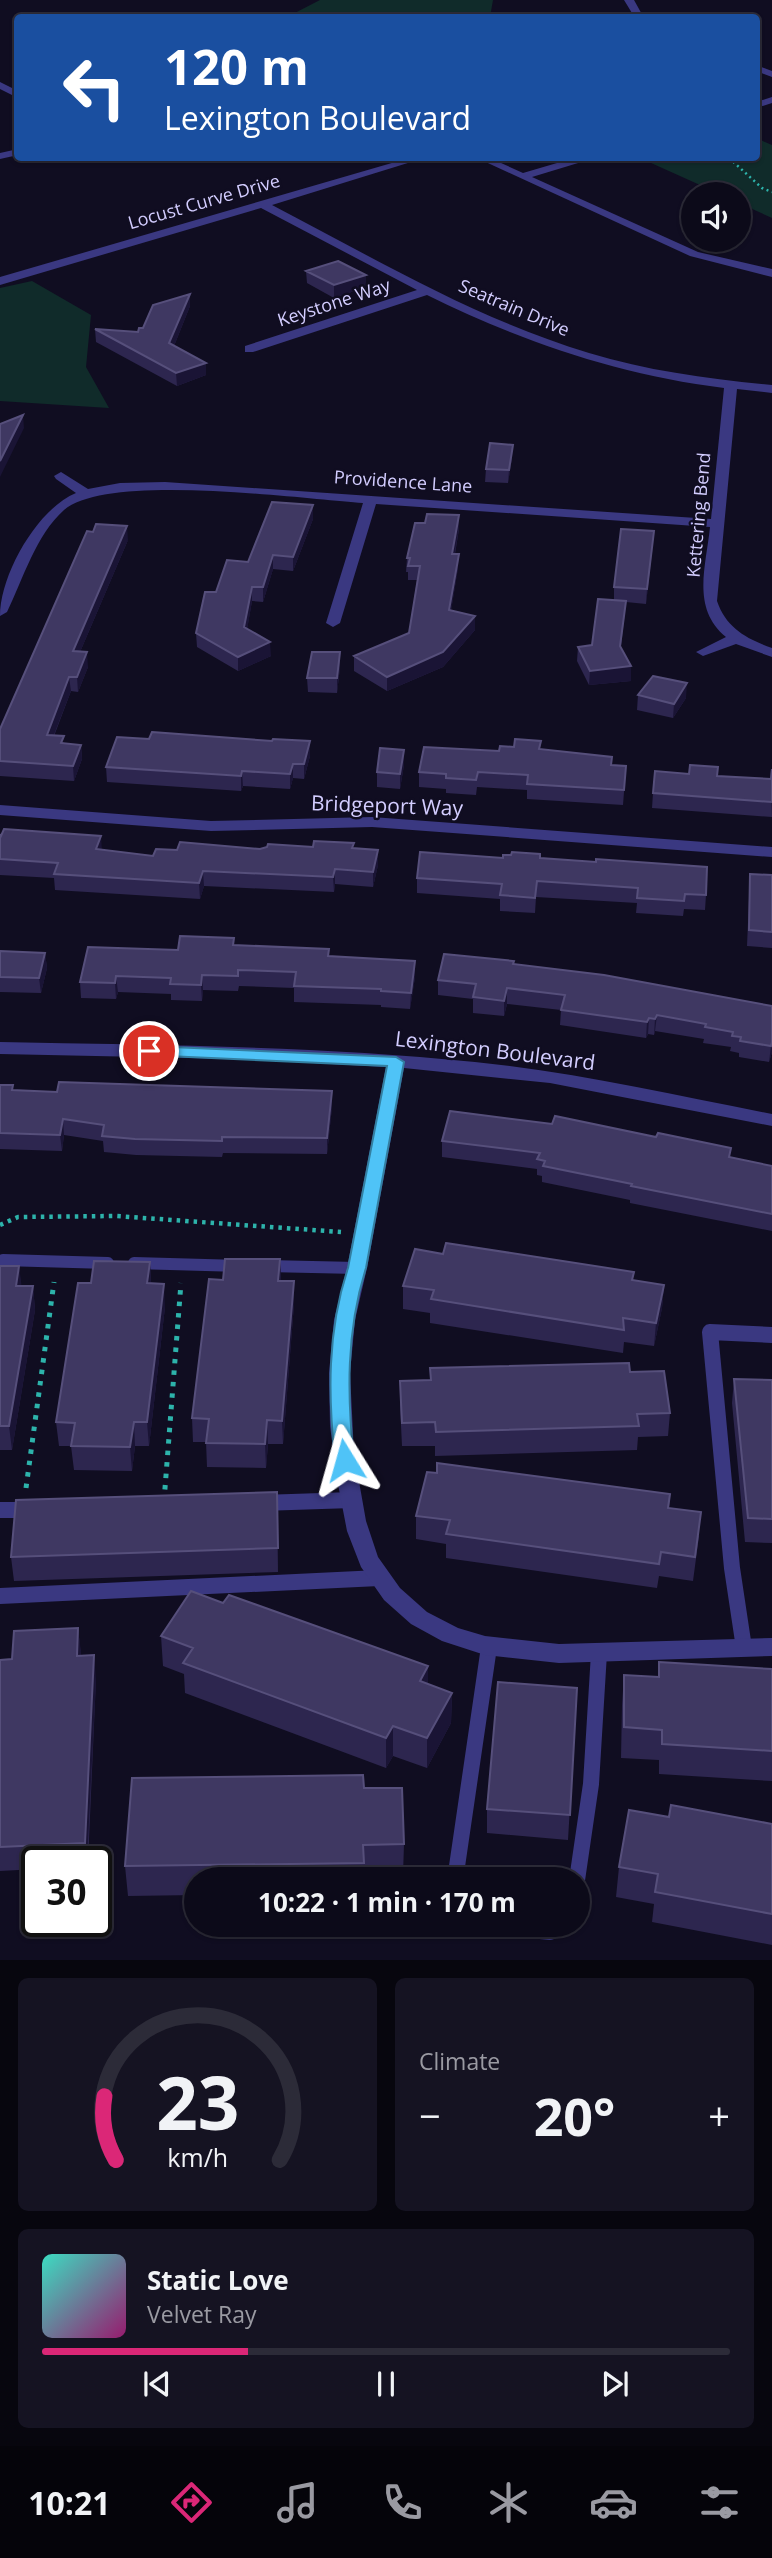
<!DOCTYPE html>
<meta charset="utf-8">
<style>
:root{--surface:#0c0a19;--page:#151322;--text:#f1f3f6;--muted:#9a9aa2;--line:#2c2b38;--accent:#db2777}
body{margin:0;font-family:"Open Sans",sans-serif;background:var(--page);color:var(--text);height:100vh;display:flex;flex-direction:column;font-size:26px;white-space:nowrap}
*{box-sizing:border-box;margin:0}
p{font-size:23px;color:var(--muted)}
.icon{flex:none;width:38px;height:38px;fill:none;stroke:currentColor;stroke-width:2;stroke-linecap:round;stroke-linejoin:round}
.map{position:relative;height:1960px;overflow:hidden}
.drawer{display:flex;flex-direction:column;gap:18px;padding:18px;background:#07060e;flex:1}
.drawer>*{flex:none}
.hud{position:absolute;left:14px;top:14px;width:746px;height:147px;border-radius:7px;box-shadow:0 2px 5px #0004,0 0 0 2px var(--line);background:#1a4fa0;color:#fff;overflow:hidden}
.fabs{position:absolute;left:681px;top:182px;display:grid;gap:14px}
.fabs a{display:grid;place-items:center;width:70px;height:70px;border-radius:50%;background:var(--surface);box-shadow:0 2px 5px #0004,0 0 0 2px var(--line);font-size:35px}
.speed{position:absolute;left:21px;top:1846px;display:flex;gap:14px;font-size:35px;font-weight:700;text-align:center}
.speed>*{display:grid;place-content:center;width:91px;height:91px;border-radius:50%;background:var(--surface);box-shadow:0 2px 5px #0004,0 0 0 2px var(--line);line-height:1}
.speed .limit{border:4px solid #111;border-radius:10px;background:#fff;color:#111}
.pin{position:absolute;display:grid;place-items:center;width:60px;height:60px;color:#fff;margin:-30px;border:4px solid #fff;border-radius:50%;box-shadow:0 2px 7px #0007}
.me{position:absolute;width:77px;margin:-38px;rotate:352deg;stroke-linejoin:round;filter:drop-shadow(0 0 5px #0008)}
.turn{display:flex;align-items:center;gap:24px;height:147px;padding:0 35px;font-size:32px}
.turn .icon{width:91px;height:91px;stroke-width:2.5}
.turn b{display:block;font-size:49px;line-height:60px}
.big{font-size:52px;font-weight:700;line-height:1.1}
.drawer .widget{flex:1;display:flex;flex-direction:column;justify-content:center;gap:10px;min-width:0;padding:0 24px;border-radius:10px;background:var(--page)}
.drawer .dial{align-items:center;gap:0}
.dial svg{height:182px;overflow:visible;fill:none;stroke:var(--line);stroke-width:7;stroke-linecap:round;text-anchor:middle}
.dial text{fill:var(--text);stroke:none}
.song{display:flex;align-items:center;gap:21px}
.cover{width:84px;height:84px;border-radius:10px;background:linear-gradient(135deg,hsl(170 70% 55%),hsl(320 70% 35%))}
.played{height:7px;border-radius:4px;background:linear-gradient(90deg,var(--accent) 30%,var(--line) 30%)}
.keys{display:flex;justify-content:space-around;direction:ltr}
.heat{display:flex;justify-content:space-between;align-items:center;font-size:38px;direction:ltr}
.drawer .tiles{flex:1;display:grid;gap:18px;grid-template-columns:1fr 1fr}
.widget:last-child{grid-column:span 2}
.trip{position:absolute;left:184px;top:1867px;width:406px;height:70px;border-radius:35px;background:var(--surface);box-shadow:0 2px 5px #0004,0 0 0 2px var(--line);font-weight:700;line-height:70px;text-align:center}
.tab-bar{display:flex;height:112px;justify-content:space-around;align-items:center;background:#05040a;color:var(--muted)}
.tab-bar .icon{width:49px;height:49px}
.tab-bar .on{color:var(--accent)}
.tab-bar b{font-size:32px;color:var(--text)}
.map>svg:first-child{display:block}
.green{fill:#102b2a}
.lines{fill:none;stroke-linecap:round;stroke-linejoin:round}
.path-far2{stroke:#2db3ab;stroke-width:2.5;stroke-dasharray:2 3.5;stroke-linecap:butt}
.path-far1{stroke:#2db3ab;stroke-width:4.5;stroke-dasharray:3.5 5;stroke-linecap:butt}
.path{stroke:#2db3ab;stroke-width:5;stroke-dasharray:4.5 7;stroke-linecap:butt}
.lane-far1{stroke:#3a3881;stroke-width:12}
.lane{stroke:#3a3881;stroke-width:16}
.street{fill:#3a3881;fill-rule:evenodd}
.wall{fill:#2d264f}
.shaded-wall{fill:#1a1435}
.building{fill:#3f3862;stroke:#564f7b;stroke-width:2}
.route{fill:#4fc3f7;stroke:#337fa1;stroke-width:2}
.labels{text-anchor:middle;stroke-width:5;stroke-linejoin:round;paint-order:stroke}
.far-street-label{font-size:18px;fill:#d3cdff;stroke:#100d21}
.street-label{font-size:21px;fill:#d3cdff;stroke:#100d21}
</style>
<div class="map">
<svg width="772" height="1960" viewBox="0 0 772 1960">
<rect width="100%" height="100%" fill="#100d21"/>
<!-- green -->
<path class="green" d="M320,0H493L490,17H287Z
M756,138L772,145V218L739,203L738,194H720L640,158H756Z
M32,281L91,315L86,367L109,408L0,401V288Z"/>
<g class="lines">
<!-- path-far2 -->
<path class="path-far2" d="M729,158L762,188L772,192"/>
<!-- path-far1 -->
<path class="path-far1" d="M0,1225L18,1217L116,1216L341,1232"/>
<!-- path -->
<path class="path" d="M26,1488L54,1282
M164,1501L181,1283"/>
<!-- lane-far1 -->
<path class="lane-far1" d="M3,1260L108,1263
M134,1263L241,1266
M267,1266L357,1268"/>
<!-- lane -->
<path class="lane" d="M261,1503L352,1500
M0,1510H30
M0,1596L379,1578
M744,1648L732,1568L710,1332L772,1335
M455,1880L489,1647
M577,1880L591,1784L599,1653
M483,1925L550,1932L565,1925"/>
<!-- street -->
<path class="street" d="M624,0H634L644,18H635Z
M756,65L772,71V77L756,71Z
M0,82L18,91V98L0,89Z
M772,97V103L756,108V102Z
M18,149V155L0,159V153Z
M409,158H424L272,205C376,259 476,319 589,353C648,371 710,379 772,385V393L737,389L717,601C726,628 747,639 772,648V657L736,644L703,656L696,652L726,637C691,608 706,567 710,527L376,504L340,623L333,627L326,623L363,503C301,499 108,472 64,510C36,535 23,579 7,612L0,616C0,575 37,509 76,493L56,479L54,476L61,472L88,489L120,483L165,482L711,519L724,388C619,375 522,342 427,295L253,352H245V346L417,290L261,208L0,285V277Z
M477,158H490L523,173L574,158H589L588,160L532,177L698,252L772,269V277L690,256Z
M0,805L211,821L372,817L772,847V857L372,827L211,831L0,815Z
M0,1042C158,1045 318,1046 475,1062C575,1072 674,1095 772,1114V1126L550,1083L404,1068L367,1268L355,1320L350,1373L354,1453L366,1521L378,1557L400,1588L427,1612L458,1628L485,1636L559,1644L772,1638V1656L559,1663L485,1655L442,1641L411,1624L384,1600L361,1567L347,1531L337,1479L330,1426L329,1373L334,1320L347,1268L386,1067L238,1059L0,1054Z"/>
</g>
<!-- wall -->
<path class="wall" d="M306,271L366,287L334,298L307,283Z
M190,294V306L174,346L206,363V375L177,386L96,342L95,329L138,332Z
M512,458L508,483L485,482L486,469Z
M313,505V519L293,571L273,569L263,602L252,601L247,629L271,656L238,671L197,647L196,633L216,592L248,562Z
M459,529L455,554L458,568L451,610L475,616V630L443,667L387,691L354,671V656L409,633L417,580H408V572H406L407,558Z
M654,531L646,604L626,602L621,647L631,681L589,685L577,661L578,647L592,645L614,600V587Z
M128,540L80,652L88,667L78,692L71,691L54,736L64,743L81,745L82,759L74,781L0,776V729Z
M340,667L337,693L308,692L307,678Z
M638,695L686,698L673,718L637,710Z
M149,739L310,741V756L304,779L293,778L290,789L243,786L241,791L107,782L106,767Z
M541,741L540,749L611,765L626,766L623,805L527,799V790L477,787L476,795L446,793V789L419,787V772Z
M404,765L400,789L377,787V772Z
M771,769L772,817L652,808L653,793L717,776L770,779Z
M0,835L102,850L153,856L177,850L354,848L378,865L373,887L335,884L334,892L204,886L200,899L55,890L54,878L0,875Z
M503,858H540L706,895L705,910L684,909L683,916L636,913L637,903L536,897L535,913L500,911V899L417,893V878Z
M750,874L772,875V948L747,946Z
M234,945L329,956L415,977L410,1009L381,1007V1005L294,1002V988L239,986L238,991L203,990L202,1001L171,1000V994L118,992L116,999L81,998L80,982L178,950Z
M0,951L45,953L47,968L41,993L0,992Z
M513,964L772,1006V1052L769,1062L739,1057V1053L730,1051L731,1047L703,1043L704,1039L655,1031L654,1035L648,1034L646,1038L560,1025L561,1010L507,1004L504,1016L473,1013V999L438,995V980Z
M0,1085L14,1090L332,1107L327,1154L223,1153L222,1157L136,1155L104,1152L103,1141L64,1135L62,1151L0,1149Z
M442,1141L731,1157L772,1166V1231L630,1203V1200L542,1182V1176L537,1175V1169L442,1157Z
M280,1259L281,1281L294,1304L283,1444H268L266,1468L207,1467L206,1442H193L192,1418L223,1280Z
M150,1262L151,1283L165,1307L149,1446H135L132,1471L74,1470L71,1446H59L56,1422L91,1283Z
M0,1266H19L21,1286H33L35,1310L12,1450H0Z
M633,1280L664,1285L662,1308L654,1346L624,1342L623,1353L430,1323V1313L403,1309V1286Z
M430,1368L630,1372L670,1413L668,1436L638,1437L637,1450L435,1456V1446H402L400,1405V1381L430,1380Z
M734,1379L772,1380V1543L745,1542L732,1403Z
M437,1463L670,1494L669,1508L699,1536L693,1581L659,1576L657,1588L446,1558V1544L416,1539V1516L437,1473Z
M277,1492L278,1572L14,1581L11,1557Z
M223,1603L428,1666V1684L452,1693L451,1723L427,1768L393,1756L386,1768L185,1693L184,1674L163,1666L161,1636Z
M78,1628L81,1656L96,1679L88,1862H37V1869L0,1871V1660L12,1659Z
M659,1662L772,1669V1781L659,1774V1760L621,1758L622,1705L624,1675L658,1677Z
M577,1688L568,1840L487,1833V1809Z
M364,1788L404,1844L403,1875H364V1880H196V1895L128,1896L125,1866Z
M669,1817L772,1824V1945L652,1922L654,1904L616,1897L619,1867Z"/>
<!-- shaded-wall -->
<path class="shaded-wall" d="M366,275V287L334,298V285Z
M190,294V306L170,356L169,343Z
M206,363V375L177,386L176,373Z
M23,415L24,428L0,477V461Z
M513,445L512,458L508,483L509,470Z
M313,505V519L293,571V557Z
M459,515V529L452,568V554Z
M127,526L128,540L74,666L73,651Z
M654,531L653,545L646,604L647,589Z
M459,554L458,568L449,624V610Z
M273,555V569L263,602V587Z
M252,587V601L245,642L244,627Z
M475,616V630L443,667L387,691V677Z
M270,642L271,656L238,671V657Z
M87,652L88,667L78,692L77,677Z
M340,652V667L337,693V678Z
M631,666V681L589,685L590,671Z
M69,677L71,691L48,750L47,735Z
M687,683L686,698L673,718L674,704Z
M310,741V756L304,779V764Z
M81,745L82,759L74,781L73,766Z
M404,750V765L400,789V774Z
M293,764V778L290,789V774Z
M242,771L243,786L241,791V776Z
M101,836L102,851L96,849Z
M378,850V865L373,887V872Z
M335,869V884L334,892L333,877Z
M203,871L204,886L200,899L199,883Z
M45,953L47,968L41,993L39,978Z
M415,961V977L410,1009L411,993Z
M202,975L203,990L202,1001L201,985Z
M116,976L118,992L116,999L115,983Z
M507,988V1004L504,1016V1001Z
M657,1015L655,1031L654,1035L655,1019Z
M649,1018L648,1034L646,1038L647,1022Z
M772,1042V1052L769,1062L771,1046Z
M332,1091V1107L327,1154V1138Z
M63,1119L64,1135L62,1151L60,1135Z
M280,1259L281,1283L278,1281Z
M150,1262L151,1285L147,1283Z
M19,1266L22,1289L16,1286Z
M294,1281V1304L283,1444L282,1421Z
M164,1284L165,1307L149,1446L147,1422Z
M664,1285L662,1308L654,1346L656,1323Z
M33,1286L35,1310L12,1450L9,1426Z
M267,1420L268,1444L266,1468L265,1444Z
M134,1422L135,1446L132,1471L130,1447Z
M78,1628L81,1652L79,1680L77,1656Z
M94,1655L96,1679L87,1862L85,1843Z
M428,1666V1696L420,1681Z
M452,1693L451,1723L427,1768V1738Z
M393,1726V1756L386,1768V1738Z"/>
<!-- building -->
<path class="building" d="M338,261L366,275L334,285L306,271Z
M190,294L169,343L206,363L176,373L95,329L138,332L139,328H143L153,305Z
M23,415L0,461V424Z
M490,443L513,445L509,470L486,469Z
M272,502L313,505L293,557L273,555L263,587H252L244,627L270,642L238,657L196,633L205,592H216L227,560L248,562Z
M427,514L459,515L452,554H459L449,610L475,616L443,652L387,677L354,656L409,633L420,566H408L410,558H407L415,523H425Z
M96,524L127,526L73,651L87,652L77,677H69L47,735L64,736L61,743L81,745L73,766L0,761V729L87,531L93,532Z
M621,529L654,531L647,589L614,587Z
M598,599L626,601L620,646L631,666L590,671L578,647L592,645Z
M312,652H340L337,678H307Z
M653,676L687,683L674,704L638,695Z
M152,732L272,741L273,739L310,741L304,764H293L290,774L242,771L241,776L106,767L117,737L149,739Z
M515,739L541,741L539,749L612,757L611,765L626,766L624,790L527,784L528,775L478,772L476,780L446,778V774L419,772L424,747L499,751L500,746L514,747Z
M380,748L404,750L400,774L377,772Z
M690,765L718,767L717,776L771,779L772,769V802L653,793L655,771L689,774Z
M4,829L101,836L96,849L153,856L156,849L177,850L180,842L260,849L267,847L268,844L313,847L314,841L354,843L352,848L378,850L373,872L335,869L333,877L203,871L199,883L54,874L58,863L0,859V835L1,836Z
M420,852L503,858V855H511L512,852L540,854V858L596,862V859L707,867L706,895L685,894L684,901L637,898L638,888L537,881L535,898L500,895L502,884L417,878Z
M750,874L772,875V932L749,930Z
M180,936L234,938L233,945L329,949L328,956L415,961L411,993L381,991V989L294,986L296,972L238,970V976L202,975L201,985L170,984L171,978L116,976L115,983L80,982L88,947L178,950Z
M0,951L45,953L39,978L0,977Z
M444,954L514,961L513,964L604,975L772,1006V1042L771,1046L740,1041L741,1037L732,1036L733,1032L705,1027L706,1024L657,1015L655,1019L649,1018L647,1022L561,1010L565,995L507,988L504,1001L473,997L476,984L438,980Z
M59,1082L332,1091L327,1138L222,1137V1141L135,1139L102,1136L104,1125L63,1119L60,1135L0,1133V1085H13L12,1090L57,1092Z
M450,1111L552,1124L555,1116L656,1137L658,1133L731,1148L729,1157L772,1166V1214L631,1186L632,1184L543,1166L545,1161L537,1159L540,1153L442,1141Z
M446,1243L634,1272L632,1280L664,1285L656,1323L623,1318L624,1330L431,1299L434,1290L403,1286L415,1249L443,1254Z
M225,1259H280L278,1281H294L282,1421L267,1420L265,1444L206,1443L209,1419L192,1418L209,1279L223,1280Z
M94,1261L150,1262L147,1283L164,1284L147,1422H134L130,1447L71,1446L75,1423L56,1422L78,1283H91Z
M0,1266H19L16,1286H33L9,1426H0Z
M629,1363L630,1372L664,1371L670,1413L637,1414L639,1426L436,1432L435,1422L402,1423L400,1381L431,1380L430,1368Z
M734,1379L772,1380V1519L748,1518Z
M437,1463L670,1494L668,1508L701,1512L695,1557L661,1552L659,1564L446,1534L450,1520L416,1516L427,1472L437,1473Z
M277,1492L278,1548L11,1557L16,1500Z
M191,1591L223,1603L229,1595L428,1666L420,1681L452,1693L427,1738L393,1726L386,1738L183,1663L193,1648L161,1636Z
M78,1628L77,1656L94,1655L85,1843L0,1847V1660L12,1659L14,1631Z
M659,1662L772,1669V1751L662,1744V1730L624,1727V1675L659,1677Z
M498,1682L577,1688L570,1815L487,1809Z
M363,1775L364,1788H402L404,1844L363,1845L364,1863L125,1866L132,1778Z
M671,1805L772,1824V1914L655,1892L658,1874L619,1867L629,1810L669,1817Z"/>
<!-- route -->
<path class="route" d="M149,1046L396,1057L404,1062L366,1268C346,1331 347,1396 354,1460L351,1465L345,1468L338,1465L335,1460C328,1396 327,1331 348,1268L387,1066L144,1055L141,1051L144,1048Z"/>
<g class="labels">
<!-- far-street labels -->
<g class="far-street-label">
<text transform="translate(204 202) rotate(-16)" y="6">Locust Curve Drive</text>
<text transform="translate(334 303) rotate(-18)" y="6">Keystone Way</text>
<text transform="translate(514 308) rotate(23)" y="6">Seatrain Drive</text>
<text transform="translate(403 482) rotate(4)" y="6">Providence Lane</text>
<text transform="translate(699 515) rotate(-85)" y="6">Kettering Bend</text>
</g>
<!-- street labels -->
<g class="street-label">
<text transform="translate(387 806) rotate(2)" y="7">Bridgeport Way</text>
<text transform="translate(495 1051) rotate(7)" y="7">Lexington Boulevard</text>
</g>
</g>
</svg>
<div class="fabs">
<a><svg class="icon" aria-label="sound" viewBox="0 0 24 24"><path d="M4 9h4l5-4v14l-5-4H4zM17 9q2 3 0 6"/></svg></a>
</div>
<div class="speed"><div class="limit">30</div></div>
<div class="pin" style="left:149px;top:1051px;background:#d93025"><svg class="icon" aria-label="arrive" viewBox="0 0 24 24"><path d="M6 21V4h12l-3 4 3 4H6"/></svg></div>
<svg class="me" style="left:345px;top:1460px" viewBox="-20 -20 40 40"><path d="M0-17L14 15 0 8-14 15z" fill="#4fc3f7" stroke="#fff" stroke-width="4"/></svg>
<div class="trip">10:22 · 1 min · 170 m</div>
<div class="hud">
<div class="turn"><svg class="icon" aria-label="left" viewBox="0 0 24 24"><path d="M17 20v-9H6M10 6l-5 5 5 5"/></svg><div><b>120 m</b>Lexington Boulevard</div></div>
</div>
</div>
<section class="drawer">
<div class="tiles">
<div class="widget dial"><svg viewBox="0 0 100 80">
<path d="M14 69A42 42 0 1 1 86 69"/>
<path d="M14 69A42 42 0 0 1 9 41" stroke="#db2777"/>
<text x="50" y="56" font-size="32" font-weight="700">23</text>
<text x="50" y="72" font-size="11">km/h</text>
</svg></div>
<div class="widget"><p>Climate</p>
<div class="heat"><a>−</a><b class="big">20°</b><a>+</a></div>
</div>
<div class="widget">
<div class="song"><i class="cover"></i><div><b>Static Love</b><p>Velvet Ray</p></div></div>
<div class="played"></div>
<div class="keys"><svg class="icon" aria-label="previous" viewBox="0 0 24 24"><path d="M18 5L8 12l10 7zM5 5v14"/></svg><svg class="icon" aria-label="pause" viewBox="0 0 24 24"><path d="M8 5v14M16 5v14"/></svg><svg class="icon" aria-label="next" viewBox="0 0 24 24"><path d="M6 5l10 7-10 7zM19 5v14"/></svg></div>
</div>
</div>
</section>
<nav class="tab-bar">
<b>10:21</b>
<svg class="icon on" aria-label="directions" viewBox="0 0 24 24"><path d="M12 3l9 9-9 9-9-9zM9 14v-3h6M13 9l2 2-2 2"/></svg>
<svg class="icon" aria-label="music" viewBox="0 0 24 24"><path d="M9 18V5l10-2v13"/><circle cx="6" cy="18" r="3"/><circle cx="16" cy="16" r="3"/></svg>
<svg class="icon" aria-label="phone" viewBox="0 0 24 24"><path d="M5 4h4l2 5-3 2q2 4 5 5l2-3 5 2v4C11 20 4 13 5 4z"/></svg>
<svg class="icon" aria-label="climate" viewBox="0 0 24 24"><path d="M12 3v18M4 7l16 10M4 17L20 7"/></svg>
<svg class="icon" aria-label="car" viewBox="0 0 24 24"><path d="M5 17H2v-5l4-1 3-4h7l3 4 3 1v5h-3M9 17h6M6 11h13"/><circle cx="7" cy="17" r="2"/><circle cx="17" cy="17" r="2"/></svg>
<svg class="icon" aria-label="filters" viewBox="0 0 24 24"><path d="M4 7h16M4 17h16"/><circle cx="9" cy="7" r="2"/><circle cx="15" cy="17" r="2"/></svg>
</nav>
